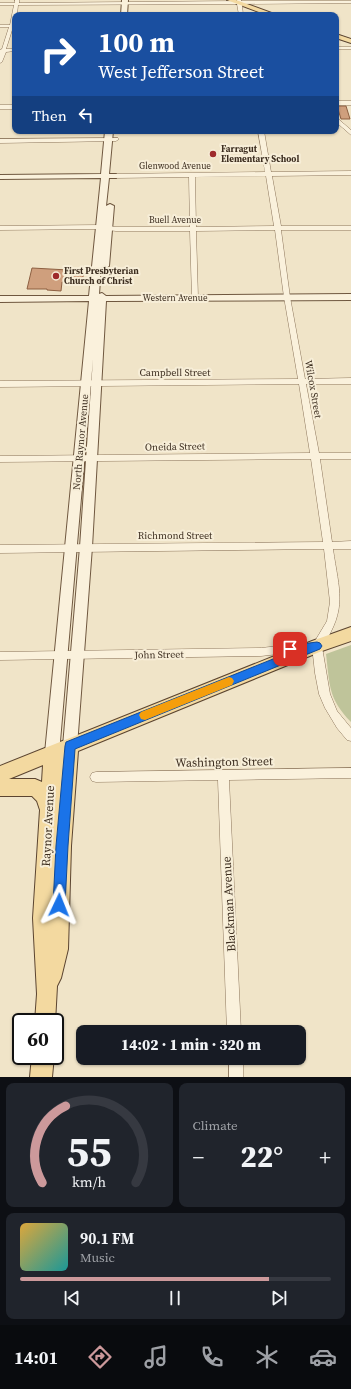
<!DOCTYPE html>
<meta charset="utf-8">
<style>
:root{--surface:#171b24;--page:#20242c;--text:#f1f3f6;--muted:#9ea1a6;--line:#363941;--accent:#cc999b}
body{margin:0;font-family:"Source Serif 4",serif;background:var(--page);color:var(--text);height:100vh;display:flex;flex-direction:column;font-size:15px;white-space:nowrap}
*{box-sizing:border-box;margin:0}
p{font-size:13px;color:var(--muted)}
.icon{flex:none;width:22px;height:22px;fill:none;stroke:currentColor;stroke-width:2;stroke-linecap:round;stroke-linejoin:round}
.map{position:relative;height:1077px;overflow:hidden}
.details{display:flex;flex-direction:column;gap:6px;padding:6px;background:#0d0f14;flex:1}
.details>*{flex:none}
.banner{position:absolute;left:12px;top:12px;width:327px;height:122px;border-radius:8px;box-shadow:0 1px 3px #0004;background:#1a4fa0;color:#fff;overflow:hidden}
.speed{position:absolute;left:12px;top:1013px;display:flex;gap:8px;font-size:20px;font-weight:700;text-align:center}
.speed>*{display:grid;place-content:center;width:52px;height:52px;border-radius:50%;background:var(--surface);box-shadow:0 1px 3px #0004;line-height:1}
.speed .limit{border:2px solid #111;border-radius:6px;background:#fff;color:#111}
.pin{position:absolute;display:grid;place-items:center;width:34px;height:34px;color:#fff;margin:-17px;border-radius:8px;box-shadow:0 2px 6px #0006}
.me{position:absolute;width:44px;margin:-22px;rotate:2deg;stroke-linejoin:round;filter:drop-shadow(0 0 3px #0008)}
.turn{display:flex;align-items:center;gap:14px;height:84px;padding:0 20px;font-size:18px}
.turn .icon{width:52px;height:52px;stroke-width:2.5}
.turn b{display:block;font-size:28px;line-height:34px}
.then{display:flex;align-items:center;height:38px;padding:0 20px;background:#0003;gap:8px;font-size:15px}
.big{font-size:30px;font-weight:800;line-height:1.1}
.details .card{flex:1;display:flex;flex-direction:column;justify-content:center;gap:6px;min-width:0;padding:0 14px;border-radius:8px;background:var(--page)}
.details .dial{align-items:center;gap:0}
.dial svg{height:104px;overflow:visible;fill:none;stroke:var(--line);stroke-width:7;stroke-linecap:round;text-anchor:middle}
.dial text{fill:var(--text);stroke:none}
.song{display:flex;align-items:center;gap:12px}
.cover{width:48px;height:48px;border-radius:6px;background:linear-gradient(135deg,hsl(40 70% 55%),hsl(180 70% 35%))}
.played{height:4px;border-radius:2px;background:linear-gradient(90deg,var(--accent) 80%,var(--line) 80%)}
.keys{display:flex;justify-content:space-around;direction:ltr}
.heat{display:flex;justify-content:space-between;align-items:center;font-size:22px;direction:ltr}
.details .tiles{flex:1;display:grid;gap:6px;grid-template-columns:1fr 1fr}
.card:last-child{grid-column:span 2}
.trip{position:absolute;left:76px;top:1025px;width:230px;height:40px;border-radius:8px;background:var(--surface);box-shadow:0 1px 3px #0004;font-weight:800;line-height:40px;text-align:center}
.tab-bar{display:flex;height:64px;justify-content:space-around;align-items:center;background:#090b0e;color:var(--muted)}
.tab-bar .icon{width:28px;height:28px}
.tab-bar .active{color:var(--accent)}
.tab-bar b{font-size:18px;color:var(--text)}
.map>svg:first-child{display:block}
.cemetery{fill:#bfc49a}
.building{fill:#cf9f7d;stroke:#8d5f41}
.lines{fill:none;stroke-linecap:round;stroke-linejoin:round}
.street-casing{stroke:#8d765c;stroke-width:1}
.secondary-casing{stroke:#6f573f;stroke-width:2}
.primary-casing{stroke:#5b4430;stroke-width:2}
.street{fill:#faf1dc;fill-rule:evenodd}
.secondary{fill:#faf1dc;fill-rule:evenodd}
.primary{fill:#f3d9a0;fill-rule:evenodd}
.route{fill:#1a73e8;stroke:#114b97}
.slow{fill:#f59e0b}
.poi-dot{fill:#9e2a2b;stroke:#f7eed8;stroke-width:1.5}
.labels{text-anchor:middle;stroke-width:4;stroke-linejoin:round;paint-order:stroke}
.far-poi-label{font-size:9px;font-weight:bold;fill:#3d2e20;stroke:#f7eed8;text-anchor:start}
.far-street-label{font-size:9px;fill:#3d2e20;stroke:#f7eed8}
.street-label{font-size:10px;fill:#3d2e20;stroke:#f7eed8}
.near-street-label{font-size:12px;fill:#3d2e20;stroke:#f7eed8}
</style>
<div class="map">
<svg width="351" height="1077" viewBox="0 0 351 1077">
<rect width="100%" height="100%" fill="#f0e4c8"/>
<!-- cemetery -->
<path class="cemetery" d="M351,645V722C328,698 330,686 326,654Z"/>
<!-- building -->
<path class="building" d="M337,106H346L350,119H341Z
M32,268L68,270V272H84L82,281L65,280L64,282H62L61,291L47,290V289H27Z"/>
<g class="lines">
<!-- street casing -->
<g class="street-casing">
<path id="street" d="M15,0H19V3L237,1V0H241V1H351V3L242,4L243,15H239L237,4L18,5L17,15H15V27H13L6,49H15V51L6,52L2,62L0,63V50L2,49L9,27H0V25H10L14,5H0V3H15Z
M336,47H351V49H336Z
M336,101H351V105H336Z
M0,105H15V109H0Z
M336,117L351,130V135L336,122Z
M258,131H264L271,172L351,171V175L272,176L281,226H351V230H281L290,297L305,379L351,378V384H306L319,453H351V459H320L332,542L351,541V549H333C339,591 348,608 322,647L330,694L337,711L351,728V741L347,740L337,728L325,708L319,694L315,673L312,646L327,621L330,602L324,549L0,553V545L323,542L311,459L0,462V456L310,453L299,384L0,387V381L298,379L284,297L275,230L196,231L198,298L195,300L192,298L190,231H116L100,229L0,230V226L100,225L116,227H190L189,177L114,178L111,176L114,174L265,172ZM266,176L274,226L196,227L195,177Z
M118,138L119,139L116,141L0,143V139Z
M305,643L309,644L310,647L309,650L305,651L261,656L0,660V652L261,648Z
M351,768V778L229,780L241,1032H227L218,780L96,782L92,781L90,777L92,773L96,772Z
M229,1058H243V1077H229Z"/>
</g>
<!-- secondary casing -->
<g class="secondary-casing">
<path id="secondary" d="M122,0H128L127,15H121Z
M105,131H113L109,174H116L117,176L116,178H109L106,206L110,204L114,206L109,266L105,269L101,267L99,294L102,293L106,296L351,294V300L106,301L92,547L77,746L75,751L70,753L65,751L63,746L80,547L93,359L59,753L57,758L52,760L47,758L45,753L89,301L0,302V296H89L101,178L0,179V175L101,174Z"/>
</g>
<!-- primary casing -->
<g class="primary-casing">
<path id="primary" d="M227,0H236L277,15H267Z
M336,34L351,39V43L336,38Z
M351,627V641L322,651L78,751L71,846L68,949L61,978L57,986L55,1023L35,1022L37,994L33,918L40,810L37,801L32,796H0V766L312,641ZM43,765L42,782L35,779H9Z
M32,1056H54L52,1077H30Z"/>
</g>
<!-- street -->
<use href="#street" class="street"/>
<!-- secondary -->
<use href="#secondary" class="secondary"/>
<!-- primary -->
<use href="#primary" class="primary"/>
</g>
<!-- route -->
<path class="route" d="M317,642L320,643L322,646L320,649L75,749L68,846L65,905L64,909L59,911L55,909L53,905L56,846L65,746L66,742L288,653L285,649L286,646Z"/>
<!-- slow -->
<path class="slow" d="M229,677L232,678L234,681L232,685L145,720L141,719L139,715L141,712Z"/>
<!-- markers -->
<g class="poi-dot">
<circle cx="213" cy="154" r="4"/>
<circle cx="56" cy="276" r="4"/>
</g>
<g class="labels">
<!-- far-poi labels -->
<g class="far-poi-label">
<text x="221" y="152">Farragut<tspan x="221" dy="10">Elementary School</tspan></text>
<text x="64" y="274">First Presbyterian<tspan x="64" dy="10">Church of Christ</tspan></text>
</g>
<!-- far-street labels -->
<g class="far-street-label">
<text x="175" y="169">Glenwood Avenue</text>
<text x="175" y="223">Buell Avenue</text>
<text x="175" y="301">Western Avenue</text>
</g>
<!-- street labels -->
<g class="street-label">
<text x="175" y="376">Campbell Street</text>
<text transform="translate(314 389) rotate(80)" y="4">Wilcox Street</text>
<text transform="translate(80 442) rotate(-85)" y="4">North Raynor Avenue</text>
<text transform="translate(175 446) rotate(-1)" y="4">Oneida Street</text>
<text x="175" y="539">Richmond Street</text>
<text transform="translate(159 654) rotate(-1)" y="4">John Street</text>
</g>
<!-- near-street labels -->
<g class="near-street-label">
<text transform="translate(224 762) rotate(-1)" y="4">Washington Street</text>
<text transform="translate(48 826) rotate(-87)" y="4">Raynor Avenue</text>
<text transform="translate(229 904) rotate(-93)" y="4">Blackman Avenue</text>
</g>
</g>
</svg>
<div class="speed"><div class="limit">60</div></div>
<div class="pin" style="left:290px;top:649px;background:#d93025"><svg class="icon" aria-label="arrive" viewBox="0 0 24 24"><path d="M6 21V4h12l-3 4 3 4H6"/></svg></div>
<svg class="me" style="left:59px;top:905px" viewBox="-20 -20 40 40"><path d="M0-17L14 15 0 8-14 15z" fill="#1a73e8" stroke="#fff" stroke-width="4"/></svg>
<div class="trip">14:02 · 1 min · 320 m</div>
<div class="banner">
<div class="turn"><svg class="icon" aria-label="right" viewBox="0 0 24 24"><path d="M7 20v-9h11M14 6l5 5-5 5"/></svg><div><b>100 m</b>West Jefferson Street</div></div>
<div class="then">Then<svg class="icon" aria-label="left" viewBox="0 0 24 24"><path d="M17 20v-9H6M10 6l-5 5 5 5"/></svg></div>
</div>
</div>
<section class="details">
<div class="tiles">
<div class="card dial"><svg viewBox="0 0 100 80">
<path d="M14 69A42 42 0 1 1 86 69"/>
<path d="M14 69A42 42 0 0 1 32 10" stroke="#cc999b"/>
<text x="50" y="56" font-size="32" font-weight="700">55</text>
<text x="50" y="72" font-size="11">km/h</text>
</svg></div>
<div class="card"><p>Climate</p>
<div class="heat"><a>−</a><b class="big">22°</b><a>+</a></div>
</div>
<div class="card">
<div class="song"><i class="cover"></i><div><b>90.1 FM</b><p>Music</p></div></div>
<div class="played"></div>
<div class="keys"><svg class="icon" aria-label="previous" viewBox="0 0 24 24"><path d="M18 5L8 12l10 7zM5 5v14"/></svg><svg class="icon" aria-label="pause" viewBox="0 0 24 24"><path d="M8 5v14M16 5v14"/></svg><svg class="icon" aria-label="next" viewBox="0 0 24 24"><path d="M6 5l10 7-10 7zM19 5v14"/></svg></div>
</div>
</div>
</section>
<nav class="tab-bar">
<b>14:01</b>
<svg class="icon active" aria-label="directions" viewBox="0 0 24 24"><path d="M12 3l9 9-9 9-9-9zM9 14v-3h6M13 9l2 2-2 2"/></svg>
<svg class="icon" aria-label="music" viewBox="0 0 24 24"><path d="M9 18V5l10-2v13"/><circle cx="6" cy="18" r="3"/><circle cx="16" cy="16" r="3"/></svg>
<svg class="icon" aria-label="phone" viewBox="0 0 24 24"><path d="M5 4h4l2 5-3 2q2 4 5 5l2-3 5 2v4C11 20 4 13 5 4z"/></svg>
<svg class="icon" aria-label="climate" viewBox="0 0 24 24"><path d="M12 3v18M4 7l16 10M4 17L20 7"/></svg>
<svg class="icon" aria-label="car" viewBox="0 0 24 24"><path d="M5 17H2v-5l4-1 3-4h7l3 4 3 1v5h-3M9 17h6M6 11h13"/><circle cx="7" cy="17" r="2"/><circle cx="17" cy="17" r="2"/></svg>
</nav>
